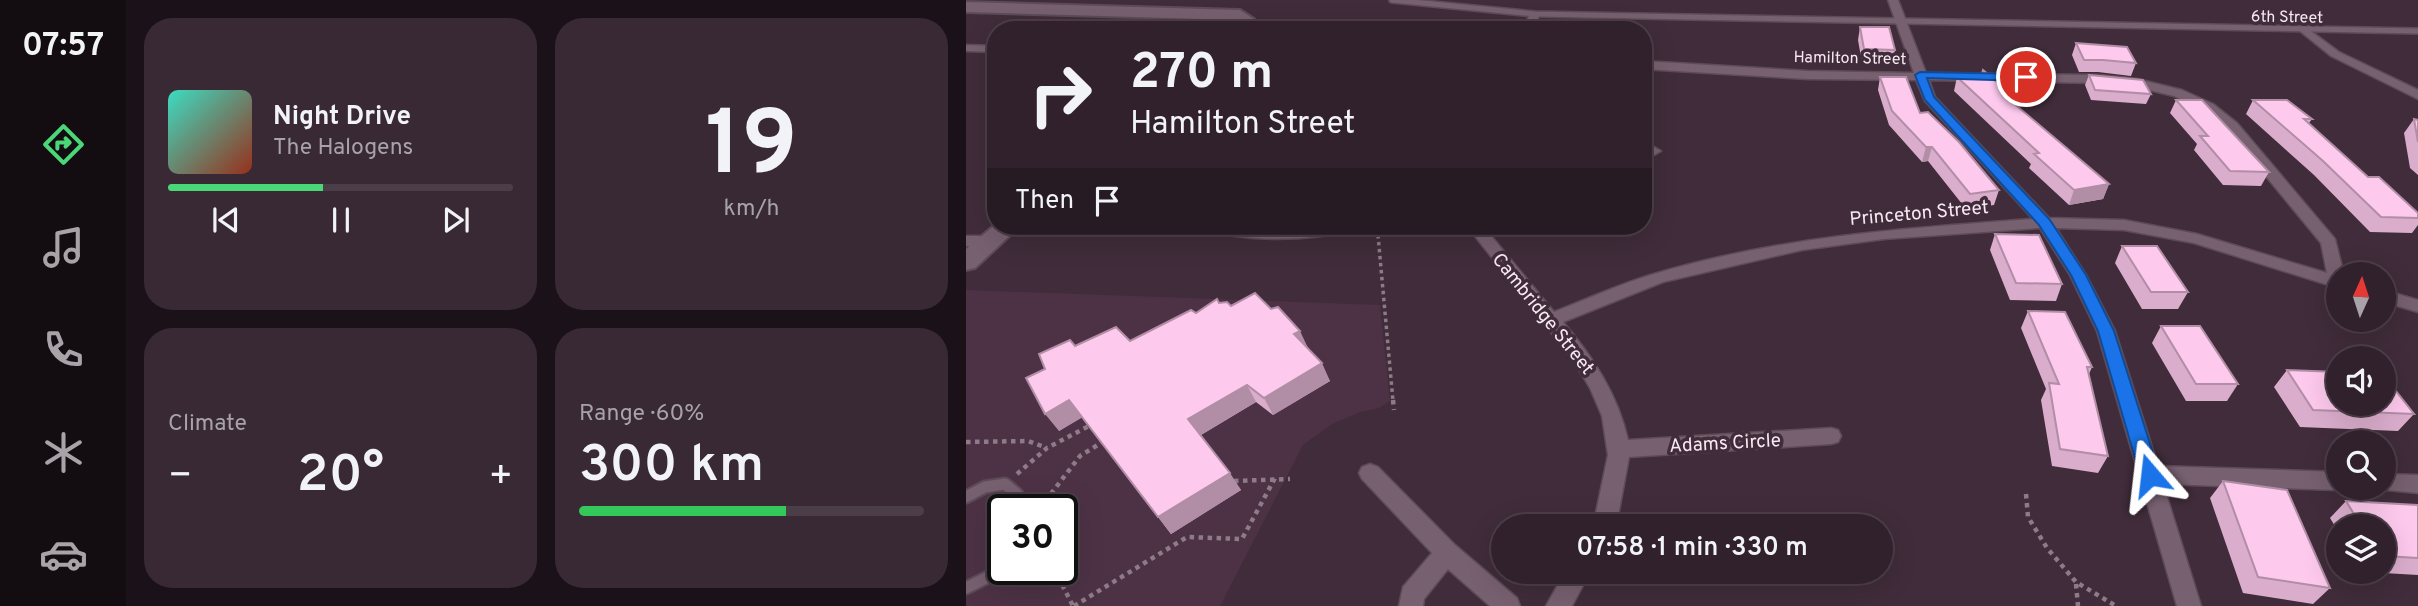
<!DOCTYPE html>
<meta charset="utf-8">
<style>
:root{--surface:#30212c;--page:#382934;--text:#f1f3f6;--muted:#a8a3a9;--line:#4b3e48;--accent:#49d778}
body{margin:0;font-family:Overpass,sans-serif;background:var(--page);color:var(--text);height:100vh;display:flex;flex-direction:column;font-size:26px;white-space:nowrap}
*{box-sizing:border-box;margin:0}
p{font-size:23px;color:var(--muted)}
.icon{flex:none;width:38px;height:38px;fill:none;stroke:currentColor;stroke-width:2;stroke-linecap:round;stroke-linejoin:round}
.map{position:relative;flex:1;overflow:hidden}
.drawer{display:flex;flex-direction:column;gap:18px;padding:18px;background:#1a1218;width:840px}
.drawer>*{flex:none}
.banner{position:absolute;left:21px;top:21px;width:665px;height:214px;border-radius:28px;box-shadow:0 7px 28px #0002,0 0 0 2px var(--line);background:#30212c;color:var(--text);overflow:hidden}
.needle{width:46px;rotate:3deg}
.controls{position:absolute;left:1360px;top:262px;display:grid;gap:14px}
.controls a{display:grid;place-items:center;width:70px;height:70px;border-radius:50%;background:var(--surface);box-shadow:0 7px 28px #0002,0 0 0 2px var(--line);font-size:35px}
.speed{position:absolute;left:21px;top:494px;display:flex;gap:14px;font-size:35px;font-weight:700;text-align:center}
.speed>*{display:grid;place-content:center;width:91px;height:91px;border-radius:50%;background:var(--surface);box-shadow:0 7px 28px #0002,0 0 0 2px var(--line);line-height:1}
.speed .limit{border:4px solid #111;border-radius:10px;background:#fff;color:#111}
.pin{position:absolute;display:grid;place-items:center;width:60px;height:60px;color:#fff;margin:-30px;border:4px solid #fff;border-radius:50%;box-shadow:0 2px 7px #0007}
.me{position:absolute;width:77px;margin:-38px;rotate:343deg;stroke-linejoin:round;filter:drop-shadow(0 0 5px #0008)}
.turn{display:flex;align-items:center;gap:24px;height:147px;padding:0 28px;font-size:32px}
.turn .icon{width:91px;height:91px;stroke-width:2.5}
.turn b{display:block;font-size:49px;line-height:60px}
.then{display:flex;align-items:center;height:66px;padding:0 28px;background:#0003;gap:14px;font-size:26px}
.big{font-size:52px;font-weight:600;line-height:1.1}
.drawer .tile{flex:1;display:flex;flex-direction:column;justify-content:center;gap:10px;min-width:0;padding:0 24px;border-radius:28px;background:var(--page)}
.drawer .dial{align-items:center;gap:0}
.dial b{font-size:91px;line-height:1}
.song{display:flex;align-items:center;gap:21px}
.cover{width:84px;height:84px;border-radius:10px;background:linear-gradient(135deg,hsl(170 70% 55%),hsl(10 70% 35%))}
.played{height:7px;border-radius:4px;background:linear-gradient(90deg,var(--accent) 45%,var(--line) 45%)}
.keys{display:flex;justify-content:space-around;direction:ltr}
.heat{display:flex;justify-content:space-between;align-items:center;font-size:38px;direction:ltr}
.charge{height:10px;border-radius:5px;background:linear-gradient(90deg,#34c759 60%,var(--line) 0)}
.drawer .tiles{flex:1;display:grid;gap:18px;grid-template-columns:repeat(2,1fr)}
.trip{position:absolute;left:525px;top:514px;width:402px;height:70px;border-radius:35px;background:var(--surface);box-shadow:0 7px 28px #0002,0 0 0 2px var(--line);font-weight:600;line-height:70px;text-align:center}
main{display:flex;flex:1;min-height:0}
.menu{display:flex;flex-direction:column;width:126px;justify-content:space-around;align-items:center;background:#130d12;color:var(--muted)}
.menu .icon{width:49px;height:49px}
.menu .on{color:var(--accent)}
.menu b{font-size:32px;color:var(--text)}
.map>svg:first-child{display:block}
.built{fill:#4d3245;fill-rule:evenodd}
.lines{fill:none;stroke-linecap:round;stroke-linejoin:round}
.lane-far1-casing{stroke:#5d4b57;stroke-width:8}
.lane-casing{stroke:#5d4b57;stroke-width:15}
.street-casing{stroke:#5d4b57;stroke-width:3}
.secondary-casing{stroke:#5d4b57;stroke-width:4}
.path-far2{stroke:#8d7b87;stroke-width:2.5;stroke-dasharray:2.5 2.5;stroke-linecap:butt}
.path-far1{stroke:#8d7b87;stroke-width:3.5;stroke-dasharray:3.5 3.5;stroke-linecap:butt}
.path{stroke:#8d7b87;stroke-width:4.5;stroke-dasharray:4.5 4.5;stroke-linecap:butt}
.lane-far1{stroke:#776070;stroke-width:5}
.lane{stroke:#776070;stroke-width:11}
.street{fill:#776070;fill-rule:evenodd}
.secondary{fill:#776070;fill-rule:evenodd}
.wall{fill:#daadcc}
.shaded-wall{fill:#b18da6}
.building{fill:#fdc9ed;stroke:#b18da6;stroke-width:2}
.route{fill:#1a73e8;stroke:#114b97;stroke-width:2}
.labels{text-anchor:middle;stroke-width:7;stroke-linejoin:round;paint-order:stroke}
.far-street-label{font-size:16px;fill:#f7e9f2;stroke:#402c3a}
.street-label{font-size:19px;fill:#f7e9f2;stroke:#402c3a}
</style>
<main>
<nav class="menu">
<b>07:57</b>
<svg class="icon on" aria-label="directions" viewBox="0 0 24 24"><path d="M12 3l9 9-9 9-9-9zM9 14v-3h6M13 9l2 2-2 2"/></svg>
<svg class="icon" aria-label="music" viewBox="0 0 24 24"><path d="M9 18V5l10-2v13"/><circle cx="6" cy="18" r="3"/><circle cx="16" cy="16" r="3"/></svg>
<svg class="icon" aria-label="phone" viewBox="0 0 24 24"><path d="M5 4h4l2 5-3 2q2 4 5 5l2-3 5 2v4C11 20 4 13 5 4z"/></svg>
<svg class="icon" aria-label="climate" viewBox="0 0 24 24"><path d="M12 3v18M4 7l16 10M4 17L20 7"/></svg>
<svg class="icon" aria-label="car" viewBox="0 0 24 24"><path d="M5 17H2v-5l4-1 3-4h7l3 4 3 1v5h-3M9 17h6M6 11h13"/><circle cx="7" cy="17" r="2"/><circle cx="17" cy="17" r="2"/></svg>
</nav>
<section class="drawer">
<div class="tiles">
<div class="tile">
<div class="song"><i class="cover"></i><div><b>Night Drive</b><p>The Halogens</p></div></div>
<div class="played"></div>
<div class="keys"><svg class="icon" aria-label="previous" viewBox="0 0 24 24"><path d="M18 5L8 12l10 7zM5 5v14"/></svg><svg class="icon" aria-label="pause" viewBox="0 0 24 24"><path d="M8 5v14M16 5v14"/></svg><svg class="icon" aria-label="next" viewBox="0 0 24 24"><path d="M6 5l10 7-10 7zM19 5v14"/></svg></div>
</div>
<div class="tile dial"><b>19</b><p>km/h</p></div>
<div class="tile"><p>Climate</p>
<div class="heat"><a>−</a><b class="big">20°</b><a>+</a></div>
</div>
<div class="tile"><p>Range · 60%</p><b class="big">300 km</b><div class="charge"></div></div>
</div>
</section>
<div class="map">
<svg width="1452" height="606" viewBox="0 0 1452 606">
<rect width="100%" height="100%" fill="#402c3a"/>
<!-- built -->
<path class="built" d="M0,290L414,305L424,401L413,408L394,412L366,424L337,445L254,606H0ZM37,509H96V569H37Z"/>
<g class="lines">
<!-- lane-far1 casing -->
<g class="lane-far1-casing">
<path id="lane-far1" d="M426,0L569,14L1452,31"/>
</g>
<!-- lane casing -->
<g class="lane-casing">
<path id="lane" d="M0,497L19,487L39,484L51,494L52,509
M0,588L38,569"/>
</g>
<!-- street casing -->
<g class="street-casing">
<path id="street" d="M922,0H932L960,73L1132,75L1171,79L1216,90L1247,104L1271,123L1369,239L1378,275H1372V288L1228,243L1158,230L1090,228L1120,275L1149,331L1192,466L1372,472V488H1377L1372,490L1197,484L1235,606H1211L1131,331L1104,275L1074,228L918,239L836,250L697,282L597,322C627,357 652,395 662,440L865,428L872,430L875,436L872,442L865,444L663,457L650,527H627L642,455L636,416L624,388L609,363L501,226H517L588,312C621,299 654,284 688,274C811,237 939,228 1067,219L959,101L950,80L842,79L677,69V61L842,71L948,73ZM963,80L1132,83L1171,87L1208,96L1237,110L1261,129L1355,243L1361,273L1231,234L1158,220L1083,218L969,97Z
M565,12L574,14L567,30H556Z
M1338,26L1373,52L1452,90V99L1365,56L1334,31L1333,29Z
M0,45L30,46V52L0,51Z
M677,147H688L695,151L688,155H677Z
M230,226L312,229L394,226L392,229C340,242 284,242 232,229Z
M0,236H24L32,241L24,246H0Z
M1418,290L1452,300V312L1418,302Z
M404,464L412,467L489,545L551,598L554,606H524L482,569L458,599L457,606H433L437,587L466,553L396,479L393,473L396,467Z
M1418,474L1452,475V493L1410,489L1418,488Z
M599,572H624L606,606H580Z"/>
</g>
<!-- secondary casing -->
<g class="secondary-casing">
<path id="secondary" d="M0,2L274,10L288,19L279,30H262L271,20L0,12Z
M30,224L54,226L9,268L0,270V249Z"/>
</g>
<!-- path-far2 -->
<path class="path-far2" d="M412,231L413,237"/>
<!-- path-far1 -->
<path class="path-far1" d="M412,235L427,401"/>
<!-- path -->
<path class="path" d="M427,400L428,410
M0,442L62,441L81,448
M51,474L81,448L123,426
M268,481L324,479
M1060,494L1062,517L1081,548L1110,582L1150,606
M74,508L114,456L135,443
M88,569L107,606
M1110,584L1112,606
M108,606L221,537L276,539L309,478"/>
<!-- lane-far1 -->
<use href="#lane-far1" class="lane-far1"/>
<!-- lane -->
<use href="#lane" class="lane"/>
<!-- street -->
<use href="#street" class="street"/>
<!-- secondary -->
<use href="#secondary" class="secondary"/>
</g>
<!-- wall -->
<path class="wall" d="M894,27L929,50L927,64L896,63L892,40Z
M1110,43L1170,63L1165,76L1132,72H1113L1106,55Z
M1017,70L1052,100L1051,106L1143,184L1137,199L1103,205L1063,168L1065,164L988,91L991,77L1015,78Z
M1123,75L1185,94L1180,104L1125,100L1119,85Z
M914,77L1033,190L1028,205L1000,209L962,161L956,162L923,125L912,90Z
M1210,100L1303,172L1295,186L1257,185L1228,150L1231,144L1204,113Z
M1287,100L1346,119L1343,123L1402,177L1452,213V225L1446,233L1404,232L1348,175L1280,114Z
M1448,119L1452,120V175L1444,168L1438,133Z
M1029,234L1096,284L1090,301L1044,300L1024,250Z
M1156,246L1222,292L1212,309H1176L1149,263Z
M253,303L265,306L341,348L364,381L307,415L290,402L235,435L275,490L205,534L116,417L93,431L79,369L109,346L164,341Z
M1062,311L1126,367L1123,374L1142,456L1132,473L1086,466L1075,400L1080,389L1055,328Z
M1195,326L1272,384L1261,401H1220L1186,343Z
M1321,370L1448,414L1432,431L1334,427L1308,387Z
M1257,481L1364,588L1347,604L1277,593L1244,498Z
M1380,501L1452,505V575L1400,572H1418V527H1372V531L1364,518Z"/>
<!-- shaded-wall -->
<path class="shaded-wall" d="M960,147H966L962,161L956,162Z
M1143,184L1137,199L1103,205L1108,190Z
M334,331L342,348L328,334Z
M356,363L364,381L307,415L298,398Z
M281,385L290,402L233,436L222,419Z
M103,400L117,417L93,431L79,414Z
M264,473L275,490L205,534L192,517Z"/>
<!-- building -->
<path class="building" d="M894,27H923L929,50L898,49Z
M1110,43L1161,47L1170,63L1137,60H1118Z
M1017,70L1052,100L1045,101L1143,184L1108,190L1068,154L1073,153L991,77L1015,78Z
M1123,75L1177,80L1185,94L1129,90Z
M914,77H940L954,113L962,112L993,142L1033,190L1004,194L966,147H960L926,111Z
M1210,100H1236L1303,172L1264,171L1234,136H1242Z
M1287,100H1321L1346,119H1338L1402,177H1413L1452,213V218L1415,217L1357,161Z
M1448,119L1452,120V142Z
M1029,234L1073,235L1096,284L1050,283Z
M1156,246H1191L1222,292H1185Z
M289,293L305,309L312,307L334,331L328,334L356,363L298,398L281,385L222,419L264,473L192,517L103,400L79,414L60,378L79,369L73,354L104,340L109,346L150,327L164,341L225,310L230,313L251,299L253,303L261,302L265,306Z
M1062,311L1099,312L1126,367H1121L1142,456L1094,449L1083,383L1093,384Z
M1195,326H1234L1272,384H1230Z
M1321,370L1372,372V404H1418V376L1448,414L1347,410Z
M1257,481L1321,490L1364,588L1292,577Z
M1380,501L1452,505V558L1418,556V527H1396Z"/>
<!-- route -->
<path class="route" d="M954,72L1060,74L1065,77L1060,81L961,78L968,97L1084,220L1120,275L1148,331L1194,475L1191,481L1184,483L1177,481L1174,475L1132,331L1105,275L1073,225L959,100L949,75Z"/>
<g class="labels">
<!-- far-street labels -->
<g class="far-street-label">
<text transform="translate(1321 16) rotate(1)" y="6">6th Street</text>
<text transform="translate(884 57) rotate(1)" y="6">Hamilton Street</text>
</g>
<!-- street labels -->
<g class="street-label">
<text transform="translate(953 212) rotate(-5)" y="7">Princeton Street</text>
<text transform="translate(578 313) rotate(51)" y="7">Cambridge Street</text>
<text transform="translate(759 442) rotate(-3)" y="7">Adams Circle</text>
</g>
</g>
</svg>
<div class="controls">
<a><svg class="needle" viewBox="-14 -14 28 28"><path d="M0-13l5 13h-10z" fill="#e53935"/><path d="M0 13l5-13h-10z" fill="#a8a3a9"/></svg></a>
<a><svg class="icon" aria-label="sound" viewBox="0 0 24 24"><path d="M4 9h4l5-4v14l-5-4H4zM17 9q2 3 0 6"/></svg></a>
<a><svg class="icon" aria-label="search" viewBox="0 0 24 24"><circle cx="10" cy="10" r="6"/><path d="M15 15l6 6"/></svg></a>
<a><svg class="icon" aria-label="layers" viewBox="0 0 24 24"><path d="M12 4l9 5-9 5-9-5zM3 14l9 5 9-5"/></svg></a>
</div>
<div class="speed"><div class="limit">30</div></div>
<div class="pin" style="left:1060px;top:77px;background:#d93025"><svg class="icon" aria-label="arrive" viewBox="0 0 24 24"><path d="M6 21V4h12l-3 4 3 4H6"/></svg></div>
<svg class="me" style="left:1184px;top:475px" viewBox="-20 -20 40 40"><path d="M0-17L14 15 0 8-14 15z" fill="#1a73e8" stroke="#fff" stroke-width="4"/></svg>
<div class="trip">07:58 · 1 min · 330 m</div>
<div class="banner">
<div class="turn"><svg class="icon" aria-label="right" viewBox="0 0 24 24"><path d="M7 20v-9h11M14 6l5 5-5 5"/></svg><div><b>270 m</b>Hamilton Street</div></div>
<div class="then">Then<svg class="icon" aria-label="arrive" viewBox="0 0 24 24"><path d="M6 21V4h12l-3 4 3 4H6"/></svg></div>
</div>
</div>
</main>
